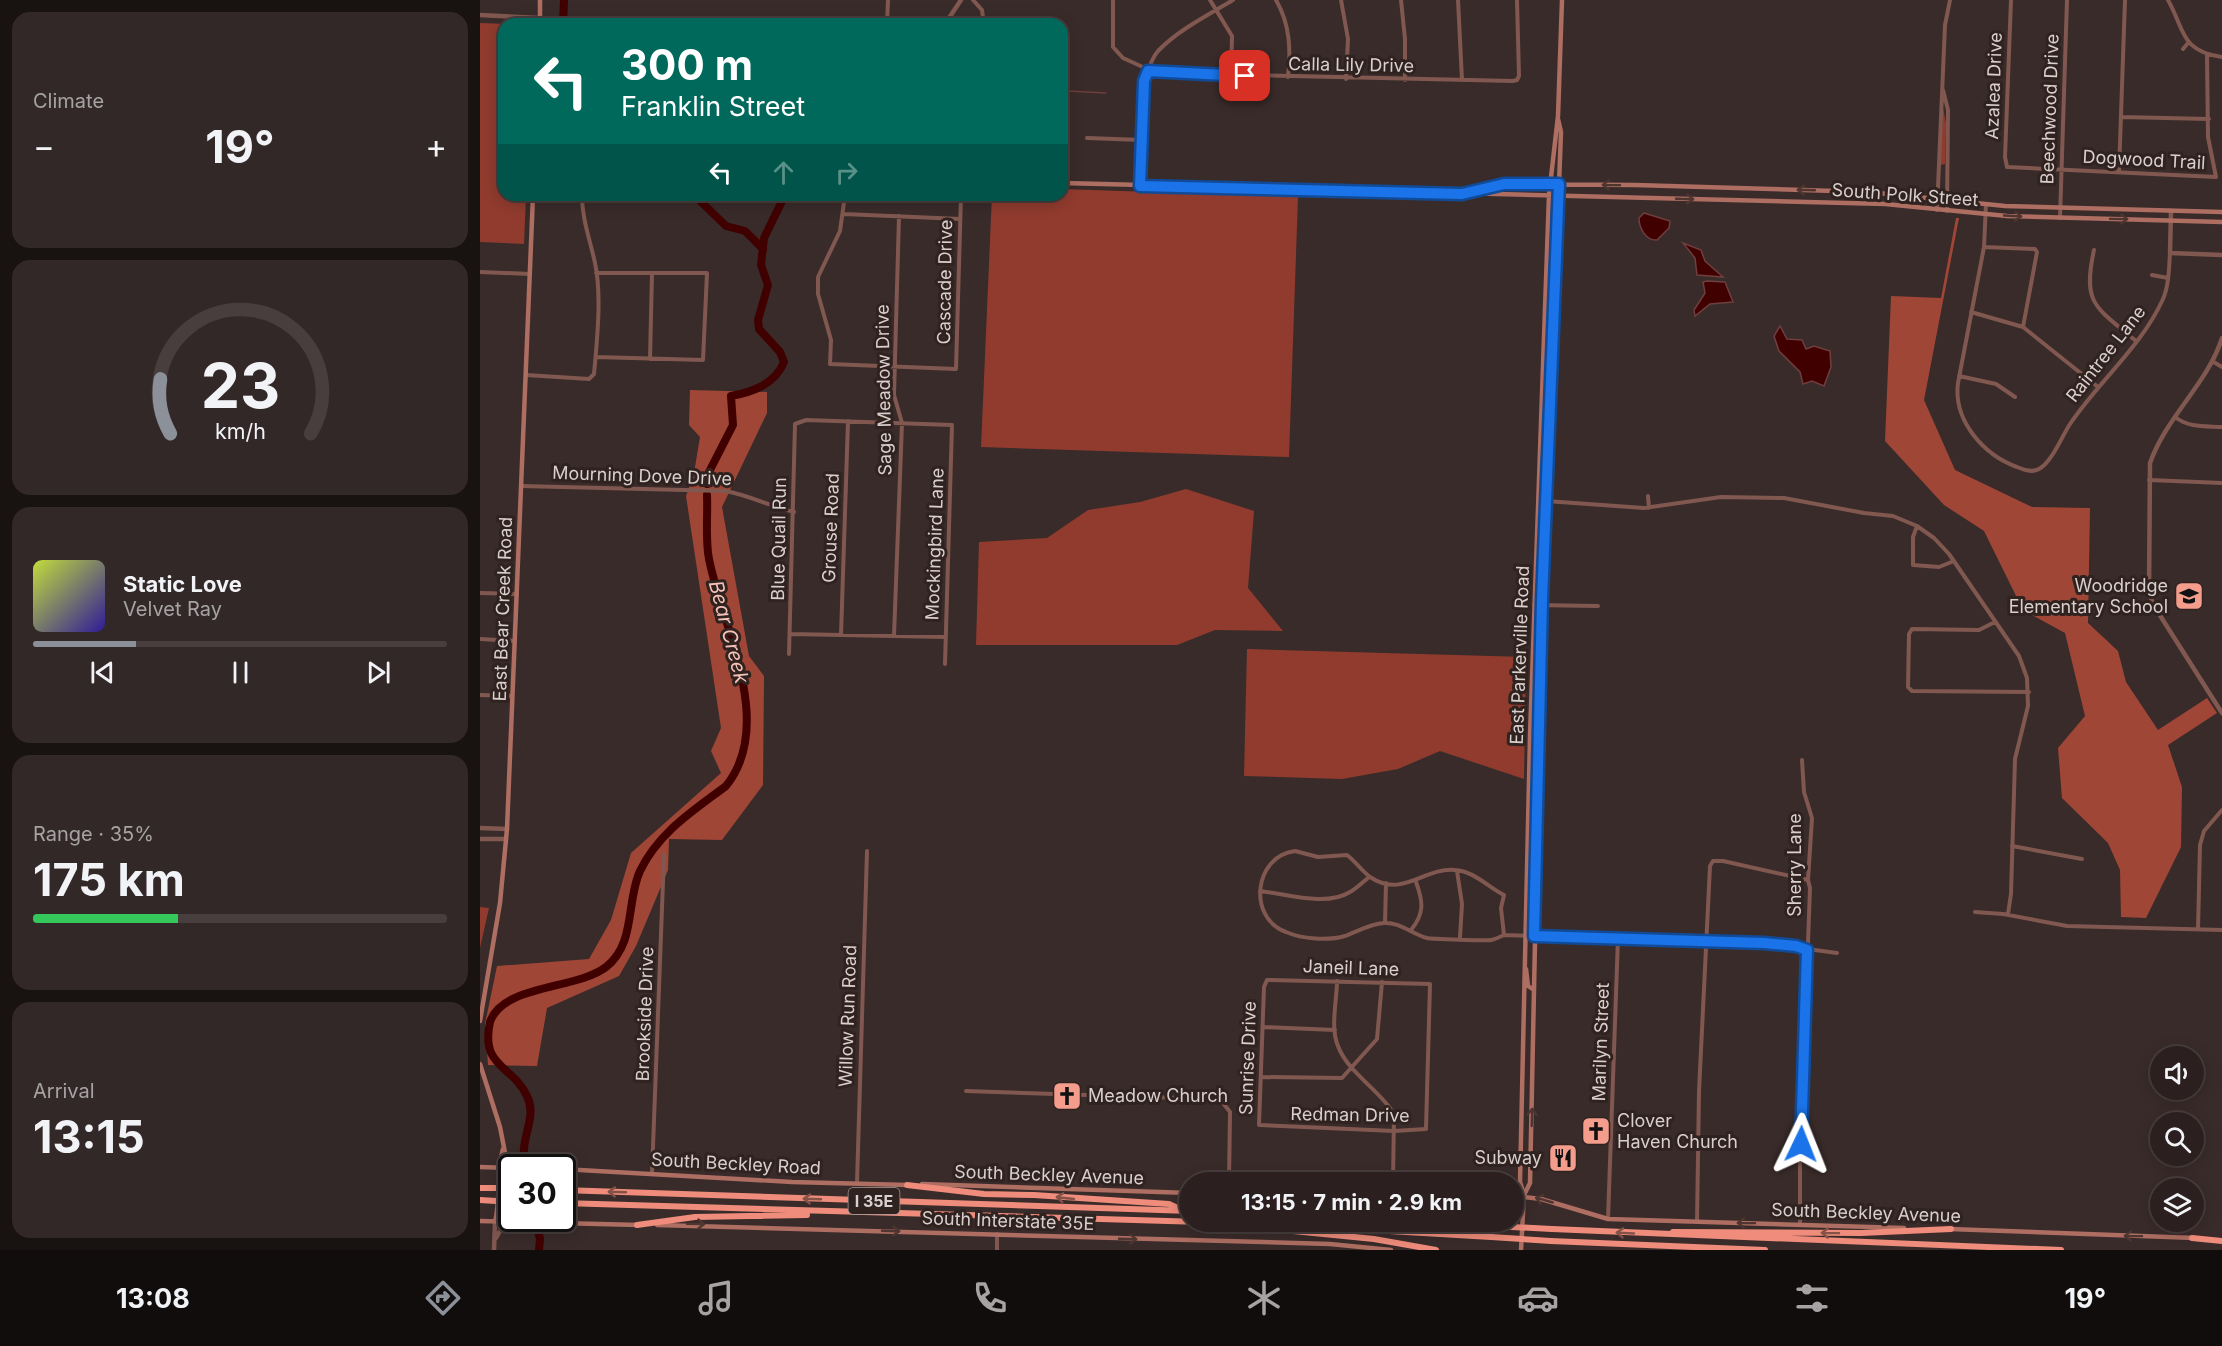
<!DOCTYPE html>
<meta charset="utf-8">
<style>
:root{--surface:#2b201f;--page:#332828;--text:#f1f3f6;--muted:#a6a3a4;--line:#473e3d;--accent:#8c9099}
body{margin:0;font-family:Inter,sans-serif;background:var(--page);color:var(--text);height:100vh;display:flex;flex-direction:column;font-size:22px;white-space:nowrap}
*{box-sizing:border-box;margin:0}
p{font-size:20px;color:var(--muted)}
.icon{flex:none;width:33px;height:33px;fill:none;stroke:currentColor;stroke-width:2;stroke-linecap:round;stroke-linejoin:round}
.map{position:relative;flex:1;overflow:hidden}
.details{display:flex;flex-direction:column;gap:12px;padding:12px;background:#181211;width:480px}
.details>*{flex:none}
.guide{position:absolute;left:18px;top:18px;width:570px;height:183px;border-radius:18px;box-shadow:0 3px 15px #0003,0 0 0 2px var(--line);background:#00695c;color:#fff;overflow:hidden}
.controls{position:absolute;left:1670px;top:1046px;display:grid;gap:12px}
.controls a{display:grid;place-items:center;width:54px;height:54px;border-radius:50%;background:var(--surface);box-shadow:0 3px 15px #0003,0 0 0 2px var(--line);font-size:30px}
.speed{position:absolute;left:18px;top:1154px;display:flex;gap:12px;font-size:30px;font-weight:700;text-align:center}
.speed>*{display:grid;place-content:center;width:78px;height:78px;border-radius:50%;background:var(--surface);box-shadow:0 3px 15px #0003,0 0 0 2px var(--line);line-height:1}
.speed .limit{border:3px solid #111;border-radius:9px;background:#fff;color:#111}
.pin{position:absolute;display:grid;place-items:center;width:51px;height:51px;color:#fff;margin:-26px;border-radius:12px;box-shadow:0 3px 9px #0006}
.me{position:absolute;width:66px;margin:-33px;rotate:2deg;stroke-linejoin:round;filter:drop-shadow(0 0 4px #0008)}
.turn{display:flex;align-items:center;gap:21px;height:126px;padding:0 24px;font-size:27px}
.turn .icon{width:78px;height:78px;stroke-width:2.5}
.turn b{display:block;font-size:42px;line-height:51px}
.lanes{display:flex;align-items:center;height:57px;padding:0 24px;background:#0003;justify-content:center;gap:30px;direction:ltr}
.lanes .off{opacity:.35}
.big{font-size:45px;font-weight:700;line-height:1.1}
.details .widget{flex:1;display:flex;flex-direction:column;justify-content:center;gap:9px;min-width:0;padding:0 21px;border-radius:18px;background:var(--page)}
.details .dial{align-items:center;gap:0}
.dial svg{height:156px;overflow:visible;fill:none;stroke:var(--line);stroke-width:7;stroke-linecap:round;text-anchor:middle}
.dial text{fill:var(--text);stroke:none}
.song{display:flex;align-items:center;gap:18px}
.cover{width:72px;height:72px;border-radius:9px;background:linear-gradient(135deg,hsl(70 70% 55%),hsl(250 70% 35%))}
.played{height:6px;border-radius:3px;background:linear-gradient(90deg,var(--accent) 25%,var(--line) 25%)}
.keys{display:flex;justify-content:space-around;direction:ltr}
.heat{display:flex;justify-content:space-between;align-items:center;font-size:33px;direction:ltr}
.charge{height:9px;border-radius:4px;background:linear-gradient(90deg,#34c759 35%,var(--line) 0)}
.trip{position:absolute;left:699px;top:1172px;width:345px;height:60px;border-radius:30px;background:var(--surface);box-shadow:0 3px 15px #0003,0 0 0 2px var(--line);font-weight:700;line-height:60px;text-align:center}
.dock{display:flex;height:96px;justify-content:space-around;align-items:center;background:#110d0c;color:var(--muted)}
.dock .icon{width:42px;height:42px}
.dock .current{color:var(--accent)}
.dock b{font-size:27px;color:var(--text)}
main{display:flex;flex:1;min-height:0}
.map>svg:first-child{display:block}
.green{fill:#903b2e}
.forest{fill:#a04637}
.water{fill:#410000;stroke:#6f3e3e;stroke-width:1.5}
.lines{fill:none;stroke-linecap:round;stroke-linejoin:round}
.stream{stroke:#6f3e3e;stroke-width:1.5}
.river{stroke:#410000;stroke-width:8}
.minor{stroke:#815850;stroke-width:4}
.tertiary{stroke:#815850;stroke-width:4.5}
.secondary{stroke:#ae6e62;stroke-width:4.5}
.motorway{stroke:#ef8c7b;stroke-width:6}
.motorway-bridge{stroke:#ef8c7b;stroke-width:6}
.oneway{stroke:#4f3530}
.oneway2{stroke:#855248}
.route-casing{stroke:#114b97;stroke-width:15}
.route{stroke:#1a73e8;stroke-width:10}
.labels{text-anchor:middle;stroke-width:6;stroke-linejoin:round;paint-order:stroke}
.shield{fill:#2f221f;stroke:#a69b99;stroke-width:1.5}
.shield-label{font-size:16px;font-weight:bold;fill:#d9cfcd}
.street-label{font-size:18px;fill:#d9cfcd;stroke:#2f221f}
.poi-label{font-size:18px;fill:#d9cfcd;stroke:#2f221f;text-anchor:end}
.water-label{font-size:20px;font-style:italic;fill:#f6c2b8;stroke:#2f221f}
</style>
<main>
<section class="details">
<div class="widget"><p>Climate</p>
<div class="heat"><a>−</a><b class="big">19°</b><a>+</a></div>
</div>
<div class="widget dial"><svg viewBox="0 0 100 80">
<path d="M14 69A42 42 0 1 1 86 69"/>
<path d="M14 69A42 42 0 0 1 9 41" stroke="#8c9099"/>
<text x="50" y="56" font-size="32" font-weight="700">23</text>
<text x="50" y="72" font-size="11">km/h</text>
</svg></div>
<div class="widget">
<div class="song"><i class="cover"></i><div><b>Static Love</b><p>Velvet Ray</p></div></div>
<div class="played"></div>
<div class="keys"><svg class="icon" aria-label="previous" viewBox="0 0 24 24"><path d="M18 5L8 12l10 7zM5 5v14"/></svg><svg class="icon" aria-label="pause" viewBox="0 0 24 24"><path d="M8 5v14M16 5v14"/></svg><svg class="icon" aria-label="next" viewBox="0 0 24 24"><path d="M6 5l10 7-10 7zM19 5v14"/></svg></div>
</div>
<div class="widget"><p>Range · 35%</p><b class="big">175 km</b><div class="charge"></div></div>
<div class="widget"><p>Arrival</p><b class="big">13:15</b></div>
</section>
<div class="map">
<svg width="1742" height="1250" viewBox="0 0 1742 1250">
<rect width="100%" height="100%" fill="#392b29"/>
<!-- green -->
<path class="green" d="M0,23L28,24H24V195H46L44,244L0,242Z
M1463,108L1466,124L1465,164L1460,165Z
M582,189L818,197L809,457L501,447L512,195H582Z
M706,489L774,511L768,588L803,631L735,630L697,645H496L499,542L567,538L608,510L660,502Z
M767,649L1046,657L1044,779L960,751L918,769L862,779L764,776Z
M0,907L9,908L0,948Z"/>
<!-- forest -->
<path class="forest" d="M1476,218H1479L1444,400L1475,470L1552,507L1610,508L1608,623L1638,651L1646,682L1678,730L1727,698L1737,713L1688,745L1702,787L1701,847L1666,918L1641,917L1640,870L1628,843L1582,798L1578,748L1605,716L1585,633L1543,610L1504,531L1464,505L1405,441L1411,296L1461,298Z
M210,390L287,392V413L242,507L269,656L284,676L283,785L242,840L189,839L188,870L156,946L139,976L67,1008L57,1066L8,1065L5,1024L17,966L109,959L131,920L151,853L241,773L231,751L241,728L206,496L214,473L220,437L209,425Z"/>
<!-- water -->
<path class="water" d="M1164,213L1190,221L1189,228L1177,240C1166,241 1159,228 1159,218Z
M1203,243L1221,250L1225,261L1243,277L1217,275L1215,258Z
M1227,281L1245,282L1253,302L1230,304L1215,316L1214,310L1225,293L1223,282Z
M1300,326L1307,339L1322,340L1326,349L1334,346L1350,351L1351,367L1344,386L1332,381L1323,384L1320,372L1299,351L1294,336Z"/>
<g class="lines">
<!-- stream -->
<path class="stream" d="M582,94L587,91L626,93"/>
<!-- river -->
<path class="river" d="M83,24L84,0
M214,195L246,226L265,231L283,249
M227,484L229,472L253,425L251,396C273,392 295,384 304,362L300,352L279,329L278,320L288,285L281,265L284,238L305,195
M46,1167C45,1161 43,1155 44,1149C45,1131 56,1114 47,1096C33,1065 0,1068 10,1022C23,984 96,990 126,967C156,944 146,901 160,871C179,832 213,811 246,786C296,724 242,626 229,559C225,539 228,515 227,495
M55,1218L60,1239L59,1250"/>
<!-- minor -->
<path class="minor" d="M493,0L502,10L504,24
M633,0V47L643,58L676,73L1033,81L1037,80L1039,76L1037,0
M730,0L752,36L751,76
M796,0C810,24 811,50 808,77
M861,0L868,39L866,79
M921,0L925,39V80
M978,0L982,80
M1531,0L1525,157L1527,167L1736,177L1728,137L1727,55
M1688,0C1705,30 1700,51 1742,57
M407,24L408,0
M1703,49L1708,43
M1463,90L1468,110L1467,211
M1641,117L1729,119
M607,138L662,140
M1639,172L1645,0
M660,185L664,81C668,71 671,59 678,51C698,30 728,15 753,0
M365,195L360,231L338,277V294L351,340L350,364L476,369L481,195
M1506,204L1504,247L1478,383C1473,421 1504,455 1537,467C1544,470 1552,473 1559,469C1572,462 1582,436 1590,424C1619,381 1662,346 1683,299C1689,285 1689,268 1690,253
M1457,210L1465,25L1470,0
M364,214L480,219
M1580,218L1587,0
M1504,247L1555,249L1557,252L1543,327
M1614,250C1602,305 1616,307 1656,341
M0,272L50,274
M116,273H227L223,360L116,357
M1672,275L1688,278
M1491,312L1543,327L1618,387
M170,359L172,273
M1732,361L1742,367
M46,375L109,379L114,374C117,341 122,295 115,263C110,239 102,220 102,195
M1479,376L1516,384L1535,397
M1695,417C1709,428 1725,426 1742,427
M1669,480L1742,483
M41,486L245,491C269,495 289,506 314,512
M1168,496L1169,508
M1066,501L1164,508L1241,497L1304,498L1384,513L1413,516L1437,526L1454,538L1469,554L1539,656L1547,678L1548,706L1535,759L1531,894L1528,914
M1437,526L1433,537V565L1459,567L1474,561
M0,593L37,594
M1054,605L1118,606
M1515,622L1499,630L1432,629L1429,634L1428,687L1432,691L1549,692
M310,634L466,637
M361,635L368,421
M414,636L422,423L414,395L419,216
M0,639L35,641
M309,654L315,424L326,420L472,425L465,664
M0,695L32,696
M1532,846L1602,859
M815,851L838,857L867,855C875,861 882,871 890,877C923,899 944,867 975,870C994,871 1008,887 1024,895L1021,908L1024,935C1020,937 1016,939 1011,940C1007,941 952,939 947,938C932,934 920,922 904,923C890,924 878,931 865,936C848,941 822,939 806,932C767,918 774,856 815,851Z
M977,871L982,904L980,937
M780,891C807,894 846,907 870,892C877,888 883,882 889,877
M1495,912L1523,914L1587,926L1742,930
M905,923L906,883
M1718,929L1720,845L1724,831L1742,810
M931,930C945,913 943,901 936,882
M1024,935L1284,943L1357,953
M787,980L950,984L946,1129L914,1131L779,1125L784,987Z
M857,981C857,1000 850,1028 858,1046C868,1073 899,1089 914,1114L913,1182
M783,1027L855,1030
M781,1077L862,1078L897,1039L902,982
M486,1091L732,1099L743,1103L750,1112L749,1182
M172,1173L184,855
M377,1183L387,851
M1128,1219L1138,938
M1217,1222L1219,1091L1230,866L1233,861H1243L1328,880
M1320,1224V1163L1330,888L1328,880L1332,818L1324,792L1322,760
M517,1250V1234"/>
<!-- tertiary -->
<path class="tertiary" d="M0,15L60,18
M465,24L481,0
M1691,211L1690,253L1742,255
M1742,338C1728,383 1686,417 1670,463L1669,593L1674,606L1742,713
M0,828L27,829
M0,839H26
M16,1238L25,1222
M14,1250L15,1222"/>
<!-- secondary -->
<path class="secondary" d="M60,24V0
M582,183L1405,204L1527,216L1742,222
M988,192L1024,184L1155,185L1388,192L1525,206L1742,212
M1046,969L1048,986L1054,990
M0,1021L20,903L27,829L53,195
M0,1064L20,1127L28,1168L25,1222
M0,1167L32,1168
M82,1169L312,1182L428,1185
M442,1184L710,1193
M1044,1195L1050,1183L1062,605L1079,184L1081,132L1078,119
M1034,1196L1061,1199L1128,1219L1424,1228
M0,1221L159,1225
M15,1222C21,1198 16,1172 23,1149
M177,1225L850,1244L911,1250
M1469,1229L1715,1238
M1041,1250L1044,1195L1040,1182L1050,736L1069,195L1078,116L1082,0"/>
<!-- motorway -->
<path class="motorway" d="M427,1185L504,1194L554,1195L689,1204L702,1210
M82,1190L710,1211
M82,1203L789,1224L1011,1237
M925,1221L1012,1226
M157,1225L215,1217L327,1215
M762,1226L894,1239L956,1250
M1072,1229L1581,1250
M1193,1232L1381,1233L1471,1229
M1712,1238L1742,1241
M1071,1241L1285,1250"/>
<!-- motorway-bridge -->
<path class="motorway-bridge" d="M0,1188H32
M0,1200L32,1202
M1012,1226L1072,1229
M1011,1237L1071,1241"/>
</g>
<!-- one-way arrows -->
<defs><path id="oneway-shaft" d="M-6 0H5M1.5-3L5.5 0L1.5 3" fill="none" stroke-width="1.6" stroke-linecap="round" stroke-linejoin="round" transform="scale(1.5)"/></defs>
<g class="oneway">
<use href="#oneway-shaft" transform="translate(1131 185) rotate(-179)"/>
<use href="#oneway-shaft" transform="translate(1326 190) rotate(-178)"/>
<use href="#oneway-shaft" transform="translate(1205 199) rotate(2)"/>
<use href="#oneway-shaft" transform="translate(1533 216) rotate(3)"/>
<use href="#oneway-shaft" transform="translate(1639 219) rotate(1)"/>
<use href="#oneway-shaft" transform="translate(1052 1117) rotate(-88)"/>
<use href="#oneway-shaft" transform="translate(1064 1200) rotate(-164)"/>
<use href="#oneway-shaft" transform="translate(1266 1223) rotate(-179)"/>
<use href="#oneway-shaft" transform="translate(216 1224) rotate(1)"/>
<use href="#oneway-shaft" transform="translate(411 1231) rotate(2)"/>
<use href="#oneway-shaft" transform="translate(1653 1236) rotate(-179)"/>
<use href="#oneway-shaft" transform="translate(648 1239) rotate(2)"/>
</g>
<g class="oneway2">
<use href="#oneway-shaft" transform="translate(137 1192) rotate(-178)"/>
<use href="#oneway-shaft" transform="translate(585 1198) rotate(-174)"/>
<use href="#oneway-shaft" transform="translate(332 1199) rotate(-178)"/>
<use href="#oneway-shaft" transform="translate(1145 1233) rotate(-177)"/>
<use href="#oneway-shaft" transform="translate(1350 1233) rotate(-179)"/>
</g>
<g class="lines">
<!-- route casing -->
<g class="route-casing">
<path id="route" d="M765,76L668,71L664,81L660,186L982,194L1024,184H1079L1062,600L1054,936L1284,943L1316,946L1327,950L1321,1144"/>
</g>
<!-- route -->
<use href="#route" class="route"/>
</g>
<!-- icons -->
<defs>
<g id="school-square" transform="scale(1.5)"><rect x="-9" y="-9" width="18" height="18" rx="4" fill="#f49d8d" stroke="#2f221f"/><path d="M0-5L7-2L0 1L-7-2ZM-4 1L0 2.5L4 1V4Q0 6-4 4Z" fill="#111"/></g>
<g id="church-square" transform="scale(1.5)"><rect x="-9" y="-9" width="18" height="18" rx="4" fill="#f49d8d" stroke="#2f221f"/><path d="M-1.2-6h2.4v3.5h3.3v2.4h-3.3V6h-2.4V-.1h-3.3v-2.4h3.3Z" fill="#111"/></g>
<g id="restaurant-square" transform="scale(1.5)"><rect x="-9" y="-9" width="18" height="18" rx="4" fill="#f49d8d" stroke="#2f221f"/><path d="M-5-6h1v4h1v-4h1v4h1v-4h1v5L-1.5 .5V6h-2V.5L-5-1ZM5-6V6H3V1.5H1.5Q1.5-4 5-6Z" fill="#111"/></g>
</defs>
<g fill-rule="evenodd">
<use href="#school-square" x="1709" y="596"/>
<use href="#church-square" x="587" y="1096"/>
<use href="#church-square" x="1116" y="1131"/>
<use href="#restaurant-square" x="1083" y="1158"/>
</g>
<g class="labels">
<!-- shield labels -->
<rect class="shield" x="368.5" y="1188" width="51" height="26" rx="4.5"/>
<g class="shield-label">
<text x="394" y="1207">I 35E</text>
</g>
<!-- street labels -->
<g class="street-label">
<text transform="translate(871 65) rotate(1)" y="6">Calla Lily Drive</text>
<text transform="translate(1514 86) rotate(-88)" y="6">Azalea Drive</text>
<text transform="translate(1570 109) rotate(-88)" y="6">Beechwood Drive</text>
<text transform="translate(1664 160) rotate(3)" y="6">Dogwood Trail</text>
<text transform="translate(1425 195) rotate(4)" y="6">South Polk Street</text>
<text transform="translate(465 282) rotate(-89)" y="6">Cascade Drive</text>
<text transform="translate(1626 354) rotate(-52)" y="6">Raintree Lane</text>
<text transform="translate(404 390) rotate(-91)" y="6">Sage Meadow Drive</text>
<text transform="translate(162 476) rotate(2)" y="6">Mourning Dove Drive</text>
<text transform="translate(351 528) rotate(-88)" y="6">Grouse Road</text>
<text transform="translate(299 539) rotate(-89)" y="6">Blue Quail Run</text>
<text transform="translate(455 544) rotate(-88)" y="6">Mockingbird Lane</text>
<text transform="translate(23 609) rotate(-88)" y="6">East Bear Creek Road</text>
<text transform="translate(1040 655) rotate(-88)" y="6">East Parkerville Road</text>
<text transform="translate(1315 865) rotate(-90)" y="6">Sherry Lane</text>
<text transform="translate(871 968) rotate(2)" y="6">Janeil Lane</text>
<text transform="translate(165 1014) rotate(-88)" y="6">Brookside Drive</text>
<text transform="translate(368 1016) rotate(-88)" y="6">Willow Run Road</text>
<text transform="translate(1121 1042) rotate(-88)" y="6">Marilyn Street</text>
<text transform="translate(768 1058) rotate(-88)" y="6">Sunrise Drive</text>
<text transform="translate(870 1115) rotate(1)" y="6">Redman Drive</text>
<text transform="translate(256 1164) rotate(3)" y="6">South Beckley Road</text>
<text transform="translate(569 1175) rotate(2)" y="6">South Beckley Avenue</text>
<text transform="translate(1386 1213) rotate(2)" y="6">South Beckley Avenue</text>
<text transform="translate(528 1221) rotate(2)" y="6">South Interstate 35E</text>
</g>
<!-- poi labels -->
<g class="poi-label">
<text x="1688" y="592">Woodridge<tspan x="1688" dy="21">Elementary School</tspan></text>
<text x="608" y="1102" text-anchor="start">Meadow Church</text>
<text x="1137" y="1127" text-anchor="start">Clover<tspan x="1137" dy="21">Haven Church</tspan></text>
<text x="1062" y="1164">Subway</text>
</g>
<!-- water labels -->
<g class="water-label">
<text transform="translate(249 632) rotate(75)" y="7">Bear Creek</text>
</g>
</g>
</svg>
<div class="controls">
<a><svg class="icon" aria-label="sound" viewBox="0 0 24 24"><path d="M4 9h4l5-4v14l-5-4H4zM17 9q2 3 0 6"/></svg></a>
<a><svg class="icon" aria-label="search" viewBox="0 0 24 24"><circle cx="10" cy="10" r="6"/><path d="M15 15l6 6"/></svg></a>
<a><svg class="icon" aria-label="layers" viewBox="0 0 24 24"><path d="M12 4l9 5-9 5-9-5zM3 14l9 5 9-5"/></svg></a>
</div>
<div class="speed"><div class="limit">30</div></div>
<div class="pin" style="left:765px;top:76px;background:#d93025"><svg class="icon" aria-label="arrive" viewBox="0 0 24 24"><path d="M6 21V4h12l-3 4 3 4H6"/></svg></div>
<svg class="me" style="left:1321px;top:1144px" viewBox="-20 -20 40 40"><path d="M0-17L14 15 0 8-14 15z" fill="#1a73e8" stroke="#fff" stroke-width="4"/></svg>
<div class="trip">13:15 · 7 min · 2.9 km</div>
<div class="guide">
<div class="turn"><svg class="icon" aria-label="left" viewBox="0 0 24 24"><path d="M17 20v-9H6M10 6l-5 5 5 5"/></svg><div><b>300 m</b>Franklin Street</div></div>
<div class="lanes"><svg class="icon" aria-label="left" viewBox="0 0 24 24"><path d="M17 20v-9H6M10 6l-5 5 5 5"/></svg><svg class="icon off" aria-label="ahead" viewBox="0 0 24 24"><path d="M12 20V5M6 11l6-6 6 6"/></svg><svg class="icon off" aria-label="right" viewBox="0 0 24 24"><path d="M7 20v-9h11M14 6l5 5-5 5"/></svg></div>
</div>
</div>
</main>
<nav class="dock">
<b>13:08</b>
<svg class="icon current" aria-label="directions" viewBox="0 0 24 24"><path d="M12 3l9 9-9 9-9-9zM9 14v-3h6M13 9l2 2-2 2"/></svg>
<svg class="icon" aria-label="music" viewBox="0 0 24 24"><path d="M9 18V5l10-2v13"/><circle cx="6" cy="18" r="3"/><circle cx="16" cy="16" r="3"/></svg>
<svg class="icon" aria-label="phone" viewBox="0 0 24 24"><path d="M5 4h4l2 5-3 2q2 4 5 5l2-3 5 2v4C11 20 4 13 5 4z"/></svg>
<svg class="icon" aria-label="climate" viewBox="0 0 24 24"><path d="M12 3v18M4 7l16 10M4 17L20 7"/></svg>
<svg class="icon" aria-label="car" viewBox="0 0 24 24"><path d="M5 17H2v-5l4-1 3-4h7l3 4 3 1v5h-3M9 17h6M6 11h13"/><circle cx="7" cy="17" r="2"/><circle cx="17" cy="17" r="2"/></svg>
<svg class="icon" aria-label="filters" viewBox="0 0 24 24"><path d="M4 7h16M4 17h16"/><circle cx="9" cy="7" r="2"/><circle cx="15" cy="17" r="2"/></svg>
<b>19°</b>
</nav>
